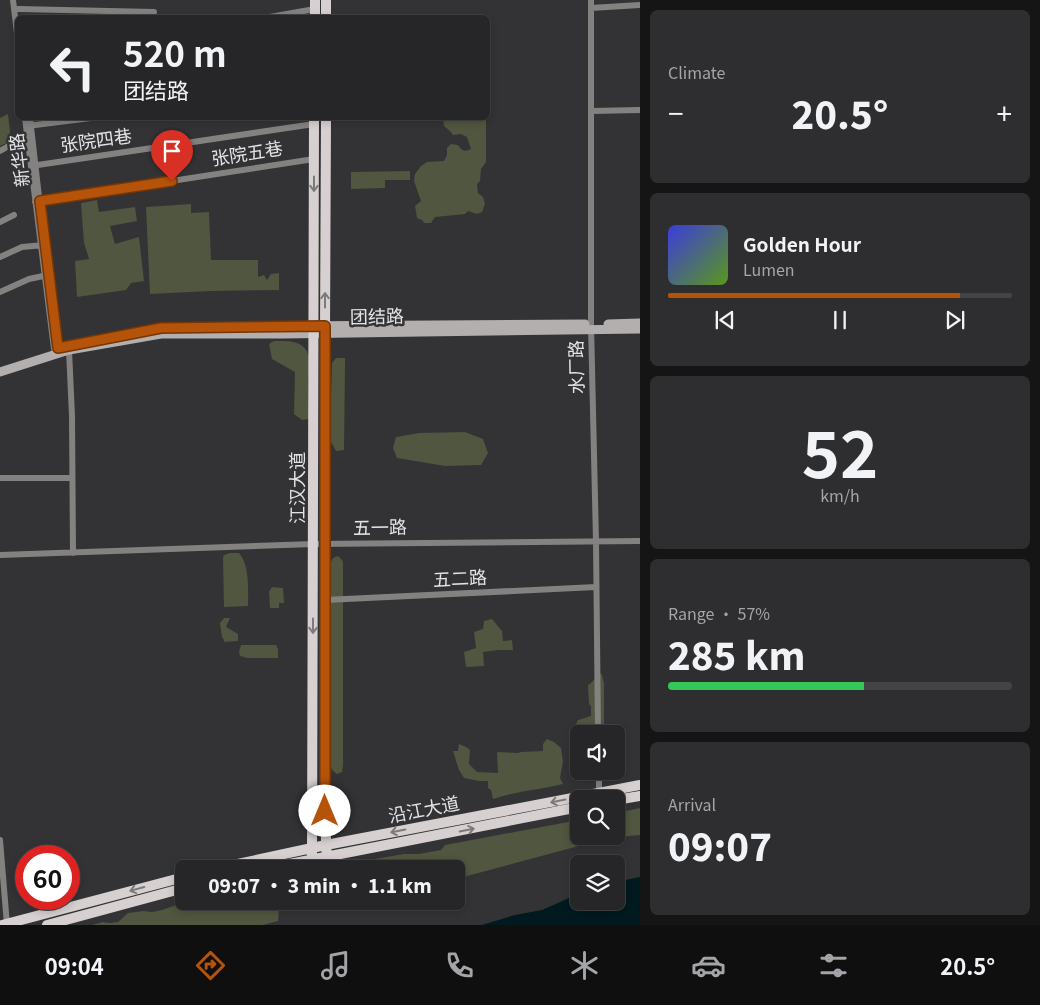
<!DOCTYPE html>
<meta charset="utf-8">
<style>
:root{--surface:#262628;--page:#2e2e30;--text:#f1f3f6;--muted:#a4a5a8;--line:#424345;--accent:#b45309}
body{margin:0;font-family:Georgia,"Noto Sans SC",serif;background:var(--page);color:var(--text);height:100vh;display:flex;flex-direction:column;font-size:19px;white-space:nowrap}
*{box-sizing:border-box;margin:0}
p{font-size:16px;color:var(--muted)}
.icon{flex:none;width:28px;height:28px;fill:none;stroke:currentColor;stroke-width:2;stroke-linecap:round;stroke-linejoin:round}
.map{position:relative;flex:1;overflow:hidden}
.sheet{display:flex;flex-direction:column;gap:10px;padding:10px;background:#151516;width:400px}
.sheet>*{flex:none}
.hud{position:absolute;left:15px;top:15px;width:475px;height:105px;border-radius:8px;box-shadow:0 2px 8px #0003,0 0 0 1px var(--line);background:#262628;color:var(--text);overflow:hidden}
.controls{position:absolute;left:570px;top:725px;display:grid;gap:10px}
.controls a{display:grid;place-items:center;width:55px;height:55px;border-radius:8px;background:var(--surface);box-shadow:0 2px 8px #0003,0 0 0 1px var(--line);font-size:25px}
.speed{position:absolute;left:15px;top:845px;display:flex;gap:10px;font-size:25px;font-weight:700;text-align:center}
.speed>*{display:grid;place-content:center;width:65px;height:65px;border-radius:50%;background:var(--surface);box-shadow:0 2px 8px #0003,0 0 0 1px var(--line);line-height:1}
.speed .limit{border:8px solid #d22;background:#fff;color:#111}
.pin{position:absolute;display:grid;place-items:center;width:42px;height:42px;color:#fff;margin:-51px -21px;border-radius:50% 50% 50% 0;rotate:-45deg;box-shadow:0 0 5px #0007}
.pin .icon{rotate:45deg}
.me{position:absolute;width:55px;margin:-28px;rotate:0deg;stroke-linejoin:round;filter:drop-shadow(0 0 4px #0008)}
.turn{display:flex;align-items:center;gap:18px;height:105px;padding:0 25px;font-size:22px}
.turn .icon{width:65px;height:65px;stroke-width:2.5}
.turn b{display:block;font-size:35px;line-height:42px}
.big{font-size:38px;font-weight:800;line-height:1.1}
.sheet .widget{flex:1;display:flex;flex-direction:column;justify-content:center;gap:8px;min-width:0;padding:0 18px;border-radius:8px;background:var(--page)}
.sheet .dial{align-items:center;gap:0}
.dial b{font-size:65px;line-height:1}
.song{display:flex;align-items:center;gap:15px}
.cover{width:60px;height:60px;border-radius:8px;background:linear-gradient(135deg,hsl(240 70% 55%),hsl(90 70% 35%))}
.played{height:5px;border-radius:2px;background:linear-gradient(90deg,var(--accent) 85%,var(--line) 85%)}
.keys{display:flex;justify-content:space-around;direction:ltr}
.heat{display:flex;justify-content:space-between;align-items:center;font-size:28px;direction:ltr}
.charge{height:8px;border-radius:4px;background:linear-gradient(90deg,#34c759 57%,var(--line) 0)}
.trip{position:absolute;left:175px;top:860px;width:290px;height:50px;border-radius:8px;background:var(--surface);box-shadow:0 2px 8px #0003,0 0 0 1px var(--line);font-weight:800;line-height:50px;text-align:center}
.tabs{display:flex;height:80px;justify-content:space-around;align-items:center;background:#0f0f10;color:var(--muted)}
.tabs .icon{width:35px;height:35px}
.tabs .selected{color:var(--accent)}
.tabs b{font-size:22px;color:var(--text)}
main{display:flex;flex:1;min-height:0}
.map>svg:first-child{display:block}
.green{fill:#50563f}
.water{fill:#011a1f}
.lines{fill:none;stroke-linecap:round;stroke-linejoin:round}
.street{stroke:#848281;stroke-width:6}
.secondary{stroke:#b2afae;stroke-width:9}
.primary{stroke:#d6d1d0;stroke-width:10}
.oneway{stroke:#7c7a7b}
.route-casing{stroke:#753606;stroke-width:12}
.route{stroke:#b45309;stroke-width:9}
.labels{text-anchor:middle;stroke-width:5;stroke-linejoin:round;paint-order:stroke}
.street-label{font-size:18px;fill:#e4e3e5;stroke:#333235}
</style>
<main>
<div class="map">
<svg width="640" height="925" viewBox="0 0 640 925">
<rect width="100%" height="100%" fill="#333235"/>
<!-- green -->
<path class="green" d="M8,114L11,141L0,146V118Z
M443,118H454L458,121H461L465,118H486V162L481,169L480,181L477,184L478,193L483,197L485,204L482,212L477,214L468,211L465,214L435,217L431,223H424L422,220L417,218L415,206L421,201L414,181L415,174L421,166L427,162L444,161L447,155V148L451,144L458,145C462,151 464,152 471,149L467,137L461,134L453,135L451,132L444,126Z
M410,171V180H385V188L351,189V172Z
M97,200L99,212L135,207L137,221L110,226L115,244L139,237L144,281L131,283L126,290L77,297L75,261L89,259L84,243L81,203Z
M191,204V213L209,212L211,260H258V277L264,275L267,280L271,274L279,273V290L211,291L150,294L146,207Z
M274,341C282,341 294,340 301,345C315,354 307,373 308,386C308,397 309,408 309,419L302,420L294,414L295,372L272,359L269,344Z
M336,358H345V366L344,450L336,451L331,442V397L332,363Z
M465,432L483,439L488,453L481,465L445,466L397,458L393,448L396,437L419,433Z
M230,553H239C250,565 248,591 248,606L224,607L223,558L224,555Z
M338,556L342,560L343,562V765L342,772L337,774L332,770L329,763L331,562L333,558Z
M272,587L283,588L284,603H279V608H270L269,592Z
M224,618H230L226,627L238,634V641L224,642V640L222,637L220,623Z
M492,619L502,631L503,641L512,640L513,650H498L483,652L484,666L466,667L464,652L476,648L474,632L483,629L484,621Z
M241,645H276L278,649V658H247L240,656L239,652Z
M600,673L602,675L604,683V734H583L576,724L578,720L591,716V706L589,704L588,685L590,684Z
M547,739L554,742L561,748L563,762L560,778L563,784C540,790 516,791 493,799L491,790L488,788V781H479L464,778L459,770L453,751H458L459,744L466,747L470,750L469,764L477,772L498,773L497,752L518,753L521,752L543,751V744Z
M579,745V771H593L587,777L579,780L575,777L577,759L574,752L576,747Z
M640,808V835L595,839L575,847L456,879V869H355L351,863L404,854H419L441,850L445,845L579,820V836H616V813Z
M188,901H273V907L279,909L278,921L263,925H92L103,922L110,923L118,922L128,913L143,911L152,912L162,910Z"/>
<!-- water -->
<path class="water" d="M640,877V925H482L515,915L542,910L567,899L579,891V901H616V882Z"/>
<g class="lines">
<!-- street -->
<path class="street" d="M13,0L18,42
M591,0V324L596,541L598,734
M591,8L640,5
M18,9L154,12
M264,18L315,9
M591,111L640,110
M25,118L54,349
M30,118L39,197
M27,126L91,118
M0,151L30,134
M31,166L314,124
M35,202L314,159
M0,222L14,215
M0,257L22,247L44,245
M0,292L29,279L48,275
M69,350L72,416L73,553
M0,478H72
M0,555L314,544L640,541
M325,600L596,587
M599,771V793
M0,840L7,925"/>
<!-- secondary -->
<path class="secondary" d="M608,324L640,323
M161,328L282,326L585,324
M0,372L69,350L161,334H282L640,329"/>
<!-- primary -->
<path class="primary" d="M315,18V0
M326,18V0
M326,118L324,544L326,845L327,856
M616,800L640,796
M312,859L314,118
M214,869L326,845L640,785
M264,869L579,807
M2,925L184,877
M47,925L184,888"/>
</g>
<!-- one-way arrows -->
<defs><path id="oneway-shaft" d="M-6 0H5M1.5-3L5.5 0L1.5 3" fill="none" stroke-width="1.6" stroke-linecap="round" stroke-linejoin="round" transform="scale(1.25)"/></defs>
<g class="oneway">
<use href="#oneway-shaft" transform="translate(314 184) rotate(90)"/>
<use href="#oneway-shaft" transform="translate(325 300) rotate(-90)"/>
<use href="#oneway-shaft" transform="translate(313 626) rotate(90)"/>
<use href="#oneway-shaft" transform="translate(558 801) rotate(169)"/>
<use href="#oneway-shaft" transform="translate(467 830) rotate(-11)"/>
<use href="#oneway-shaft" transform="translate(398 831) rotate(169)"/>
<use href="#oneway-shaft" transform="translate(137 889) rotate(165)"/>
</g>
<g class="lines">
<!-- route casing -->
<g class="route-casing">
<path id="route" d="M172,181L40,201L58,348L161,328L325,326V811"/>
</g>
<!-- route -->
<use href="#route" class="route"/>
</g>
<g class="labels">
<!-- street labels -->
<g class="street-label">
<text transform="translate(96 141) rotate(-8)" y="6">张院四巷</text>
<text transform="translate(247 154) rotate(-9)" y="6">张院五巷</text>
<text transform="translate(20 160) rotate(-97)" y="6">新华路</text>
<text transform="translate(377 317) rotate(-1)" y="6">团结路</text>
<text transform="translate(577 367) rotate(-91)" y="6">水厂路</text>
<text transform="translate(298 488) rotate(-90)" y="6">江汉大道</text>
<text transform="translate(380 528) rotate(-1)" y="6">五一路</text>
<text transform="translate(460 579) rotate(-3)" y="6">五二路</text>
<text transform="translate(424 810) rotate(-11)" y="6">沿江大道</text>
</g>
</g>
</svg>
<div class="controls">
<a><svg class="icon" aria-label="sound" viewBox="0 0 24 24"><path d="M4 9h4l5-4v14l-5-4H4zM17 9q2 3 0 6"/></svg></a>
<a><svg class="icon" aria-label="search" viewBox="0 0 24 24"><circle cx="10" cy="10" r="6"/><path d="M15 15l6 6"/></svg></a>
<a><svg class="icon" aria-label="layers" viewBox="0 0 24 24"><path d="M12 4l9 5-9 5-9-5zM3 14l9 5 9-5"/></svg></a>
</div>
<div class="speed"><div class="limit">60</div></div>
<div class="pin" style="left:172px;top:181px;background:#d93025"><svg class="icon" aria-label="arrive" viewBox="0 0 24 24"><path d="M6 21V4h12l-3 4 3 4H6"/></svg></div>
<svg class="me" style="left:325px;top:811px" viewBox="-20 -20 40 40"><circle r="19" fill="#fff"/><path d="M0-13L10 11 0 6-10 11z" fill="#b45309"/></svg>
<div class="trip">09:07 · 3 min · 1.1 km</div>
<div class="hud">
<div class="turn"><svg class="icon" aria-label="left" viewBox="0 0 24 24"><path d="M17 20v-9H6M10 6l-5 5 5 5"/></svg><div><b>520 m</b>团结路</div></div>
</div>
</div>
<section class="sheet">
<div class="widget"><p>Climate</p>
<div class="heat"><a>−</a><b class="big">20.5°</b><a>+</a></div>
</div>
<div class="widget">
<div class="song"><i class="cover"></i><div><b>Golden Hour</b><p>Lumen</p></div></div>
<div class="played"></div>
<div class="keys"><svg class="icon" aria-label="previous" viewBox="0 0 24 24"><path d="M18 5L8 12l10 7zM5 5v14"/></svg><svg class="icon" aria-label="pause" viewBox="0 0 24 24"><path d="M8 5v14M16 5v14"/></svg><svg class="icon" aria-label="next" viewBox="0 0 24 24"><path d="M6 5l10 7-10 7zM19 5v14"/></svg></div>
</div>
<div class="widget dial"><b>52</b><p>km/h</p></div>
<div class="widget"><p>Range · 57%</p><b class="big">285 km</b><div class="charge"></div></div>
<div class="widget"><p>Arrival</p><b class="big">09:07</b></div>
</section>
</main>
<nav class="tabs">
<b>09:04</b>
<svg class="icon selected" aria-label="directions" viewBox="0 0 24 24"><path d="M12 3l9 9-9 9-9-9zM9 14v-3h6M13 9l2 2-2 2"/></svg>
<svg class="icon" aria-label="music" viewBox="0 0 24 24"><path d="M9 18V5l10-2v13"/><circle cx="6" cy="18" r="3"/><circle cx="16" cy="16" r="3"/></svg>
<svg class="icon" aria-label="phone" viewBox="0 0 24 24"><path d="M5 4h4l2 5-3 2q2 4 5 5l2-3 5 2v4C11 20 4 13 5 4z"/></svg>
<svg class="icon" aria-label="climate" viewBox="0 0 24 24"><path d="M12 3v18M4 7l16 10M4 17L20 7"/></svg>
<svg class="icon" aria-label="car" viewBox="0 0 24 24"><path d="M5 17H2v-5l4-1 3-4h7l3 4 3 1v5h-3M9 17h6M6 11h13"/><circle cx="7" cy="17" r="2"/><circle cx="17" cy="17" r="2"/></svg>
<svg class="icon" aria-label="filters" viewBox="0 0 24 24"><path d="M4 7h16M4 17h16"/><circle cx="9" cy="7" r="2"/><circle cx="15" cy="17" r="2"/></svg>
<b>20.5°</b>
</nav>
